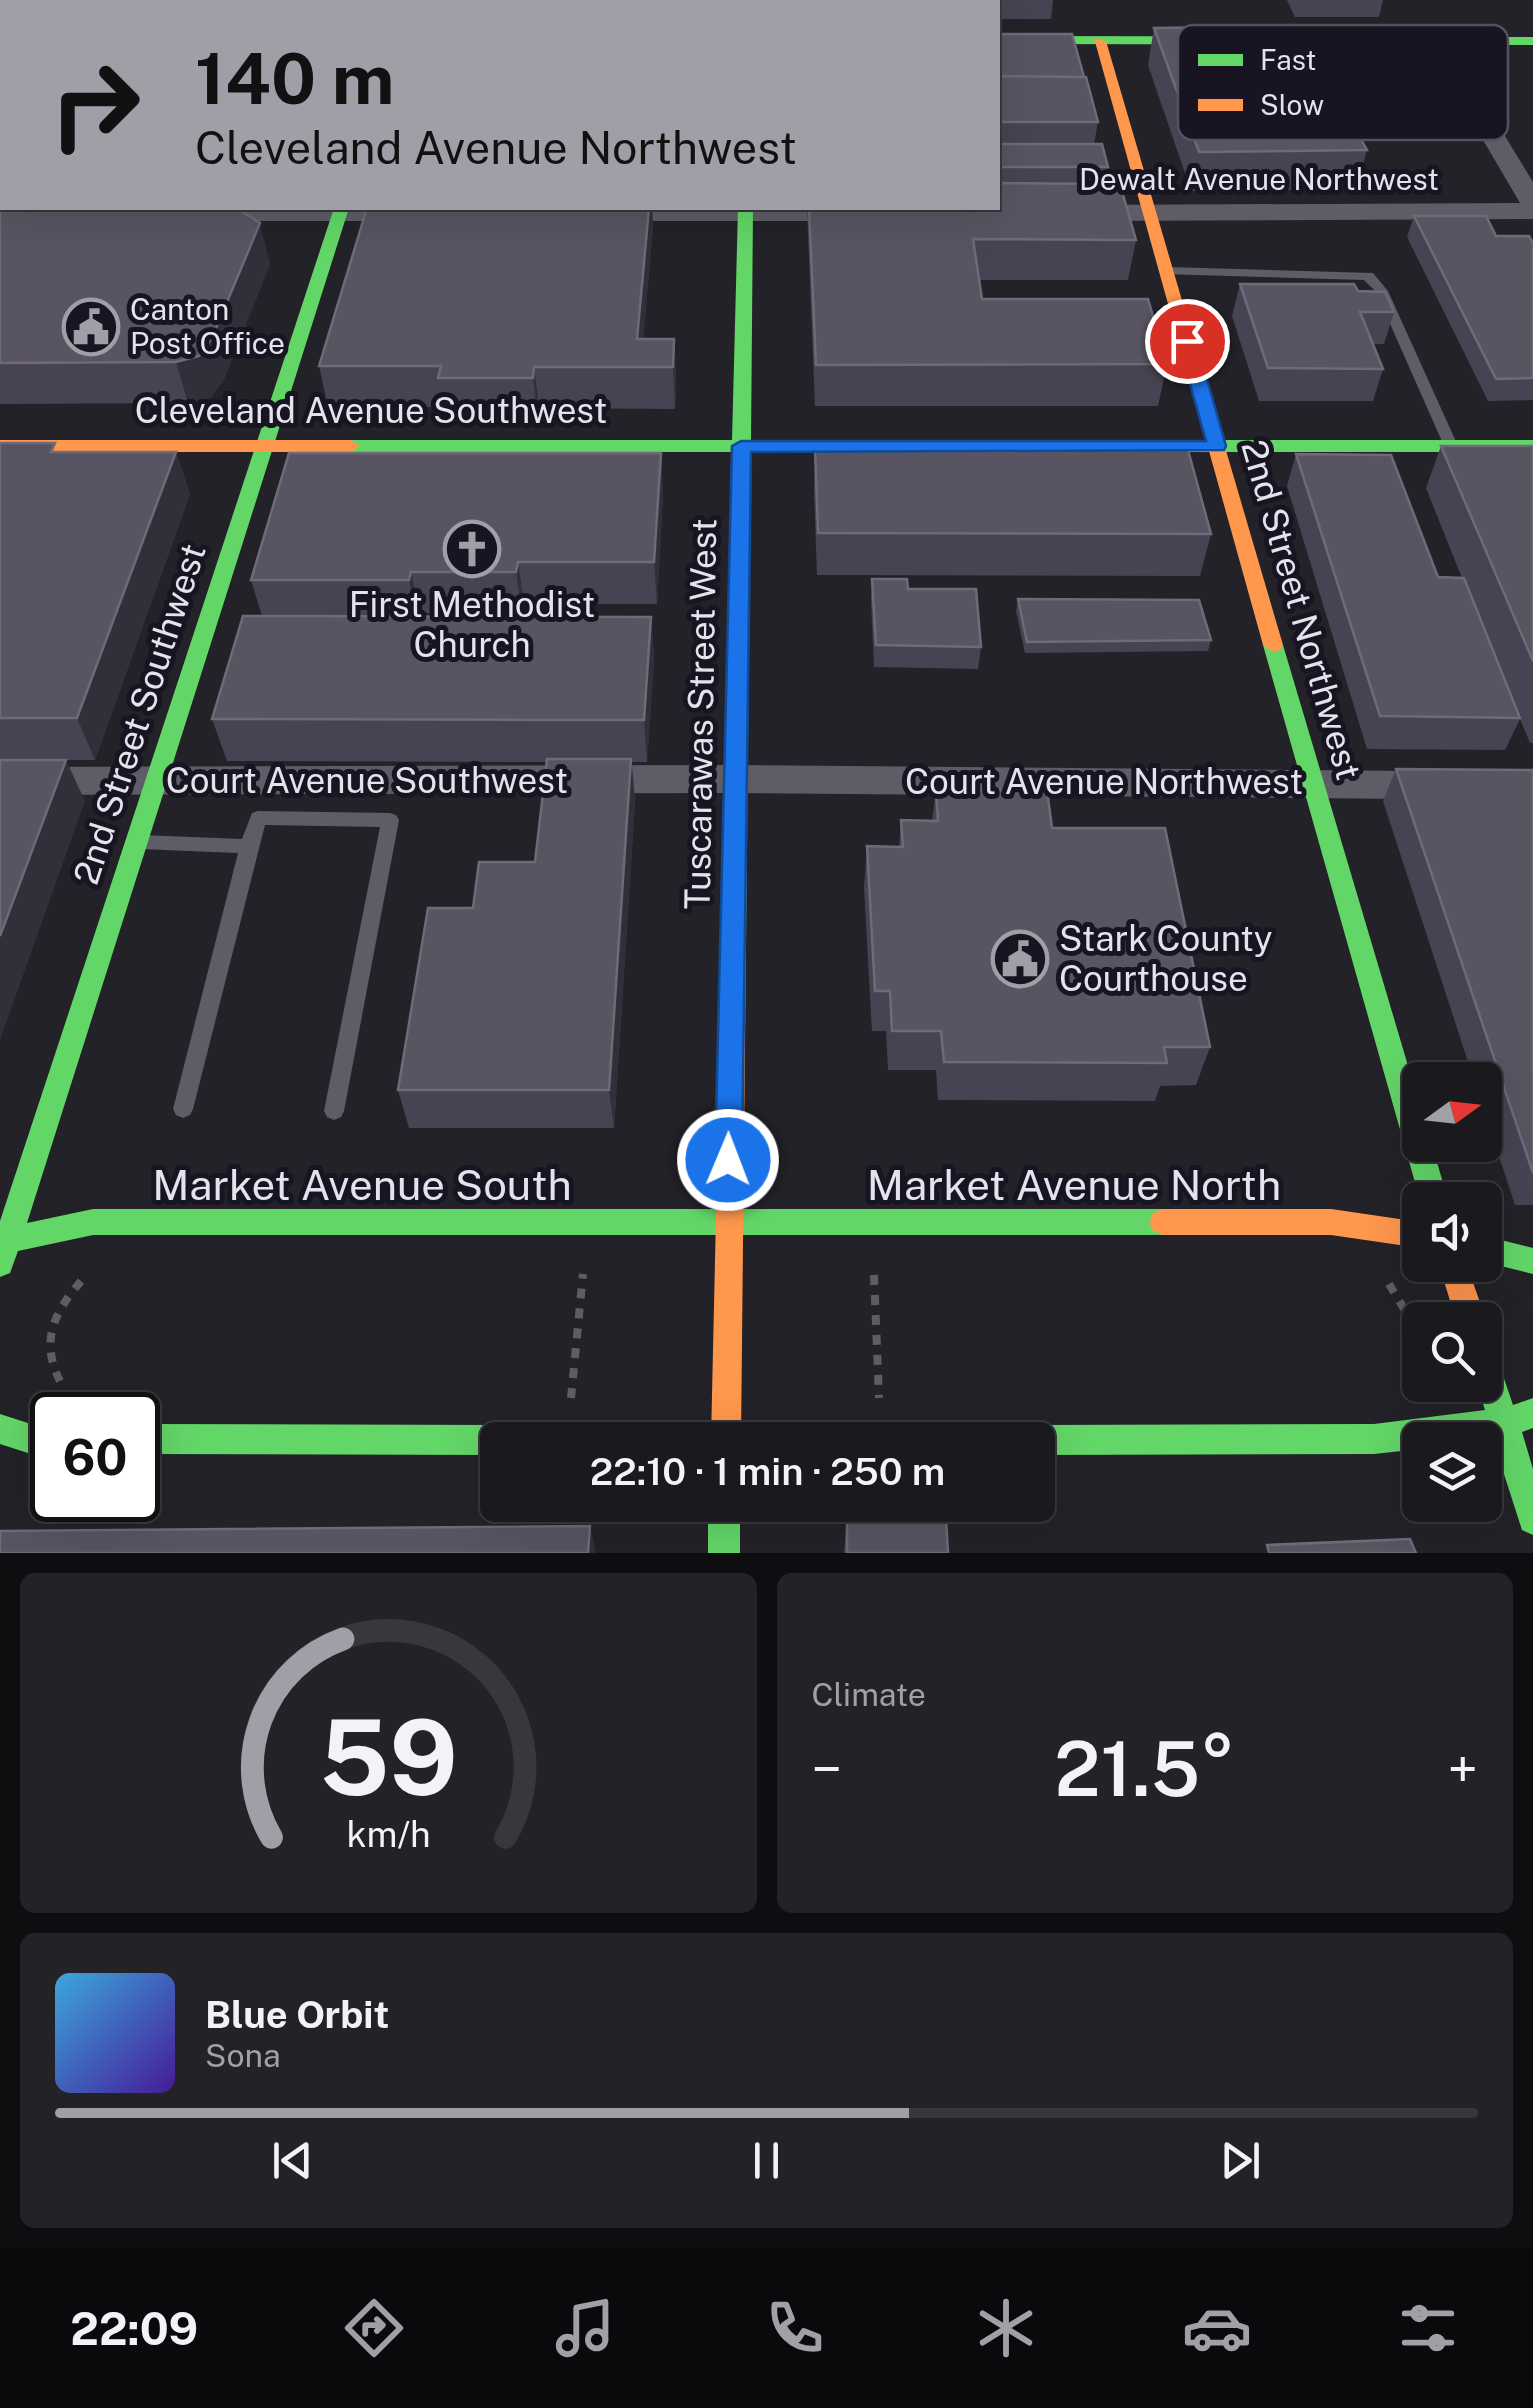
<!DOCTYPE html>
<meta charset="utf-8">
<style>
:root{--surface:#1a1a1e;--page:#232327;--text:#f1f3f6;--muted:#9fa1a4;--line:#38383c;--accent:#a09fa7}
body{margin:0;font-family:"Public Sans",sans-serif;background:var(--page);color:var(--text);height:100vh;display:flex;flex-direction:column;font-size:38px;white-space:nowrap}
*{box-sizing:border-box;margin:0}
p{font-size:32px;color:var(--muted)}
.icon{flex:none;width:55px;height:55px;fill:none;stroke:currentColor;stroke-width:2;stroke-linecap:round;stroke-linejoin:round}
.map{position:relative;height:1553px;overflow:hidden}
.side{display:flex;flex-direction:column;gap:20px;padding:20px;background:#0e0e10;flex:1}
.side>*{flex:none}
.hud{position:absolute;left:0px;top:0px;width:1000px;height:210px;box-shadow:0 10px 40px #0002,0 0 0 2px var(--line);background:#a09fa7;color:#111;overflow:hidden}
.needle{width:65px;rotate:75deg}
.controls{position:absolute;left:1402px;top:1062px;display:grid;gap:20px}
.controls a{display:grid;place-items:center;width:100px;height:100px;border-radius:15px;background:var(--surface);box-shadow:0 10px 40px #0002,0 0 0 2px var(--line);font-size:50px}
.speed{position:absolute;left:30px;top:1392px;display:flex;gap:20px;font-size:50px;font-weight:700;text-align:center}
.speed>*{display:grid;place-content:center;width:130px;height:130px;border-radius:50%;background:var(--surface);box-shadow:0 10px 40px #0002,0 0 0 2px var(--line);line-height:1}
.speed .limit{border:5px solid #111;border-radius:15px;background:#fff;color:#111}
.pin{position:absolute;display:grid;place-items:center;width:85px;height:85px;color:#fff;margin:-42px;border:5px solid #fff;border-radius:50%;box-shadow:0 2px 10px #0007}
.me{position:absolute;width:110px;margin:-55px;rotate:1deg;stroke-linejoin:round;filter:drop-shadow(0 0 8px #0008)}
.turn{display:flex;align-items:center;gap:35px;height:210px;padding:0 30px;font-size:45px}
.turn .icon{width:130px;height:130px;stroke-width:2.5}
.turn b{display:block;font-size:70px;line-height:85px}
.big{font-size:75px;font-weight:600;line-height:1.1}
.side .tile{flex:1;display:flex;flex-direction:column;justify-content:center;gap:15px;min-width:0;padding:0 35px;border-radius:15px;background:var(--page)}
.side .dial{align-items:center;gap:0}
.dial svg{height:260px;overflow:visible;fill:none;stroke:var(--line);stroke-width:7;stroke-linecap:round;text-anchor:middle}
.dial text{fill:var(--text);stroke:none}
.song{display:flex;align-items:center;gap:30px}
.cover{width:120px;height:120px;border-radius:15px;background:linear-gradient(135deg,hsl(200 70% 55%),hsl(260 70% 35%))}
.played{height:10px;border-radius:5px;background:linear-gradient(90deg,var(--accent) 60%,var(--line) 60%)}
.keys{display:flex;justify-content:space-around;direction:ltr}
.heat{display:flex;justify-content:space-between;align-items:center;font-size:55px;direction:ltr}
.side .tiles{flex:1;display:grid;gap:20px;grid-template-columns:1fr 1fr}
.tile:last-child{grid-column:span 2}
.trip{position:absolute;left:480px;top:1422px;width:575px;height:100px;border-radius:15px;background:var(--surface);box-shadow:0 10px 40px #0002,0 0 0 2px var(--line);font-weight:600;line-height:100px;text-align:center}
.tab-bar{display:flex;height:160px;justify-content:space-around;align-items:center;background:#0a0a0c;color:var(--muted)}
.tab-bar .icon{width:70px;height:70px}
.tab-bar .selected{color:var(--accent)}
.tab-bar b{font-size:45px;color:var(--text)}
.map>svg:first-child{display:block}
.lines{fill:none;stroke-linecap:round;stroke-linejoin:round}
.path{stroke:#5e5d64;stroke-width:8;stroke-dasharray:10 10;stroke-linecap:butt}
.lane{fill:#5e5c66;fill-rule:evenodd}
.street{fill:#5e5c66;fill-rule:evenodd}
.fast{fill:#63d668;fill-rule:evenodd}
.slow{fill:#ff974d;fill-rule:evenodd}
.wall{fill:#484352}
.shaded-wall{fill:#322f3a}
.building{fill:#595462;stroke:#6e6a78;stroke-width:2.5}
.route{fill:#1a73e8;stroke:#114b97;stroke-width:2.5}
.labels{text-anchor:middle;stroke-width:10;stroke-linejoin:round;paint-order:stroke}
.far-street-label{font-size:30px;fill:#e4e2ec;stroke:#181422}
.far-poi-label{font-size:30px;fill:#e4e2ec;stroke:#181422;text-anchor:start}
.street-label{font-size:35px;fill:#e4e2ec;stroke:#181422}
.poi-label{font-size:35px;fill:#e4e2ec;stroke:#181422}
.near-street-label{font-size:42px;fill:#e4e2ec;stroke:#181422}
.key{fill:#181422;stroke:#55525f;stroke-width:2.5}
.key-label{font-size:28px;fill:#e4e2ec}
</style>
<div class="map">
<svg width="1533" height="1553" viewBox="0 0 1533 1553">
<rect width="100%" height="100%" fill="#232228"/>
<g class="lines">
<!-- path -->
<path class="path" d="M874,1275L879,1398
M1389,1284L1406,1312
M1404,1374L1412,1344L1410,1323
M60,1381C39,1340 55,1310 84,1278
M571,1398L583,1274"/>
<!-- lane -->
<path class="lane" d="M1167,267L1373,273L1388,291L1458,446L1451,450L1444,446L1376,292L1364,280L1162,274L1161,271Z
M258,811L390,813L396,815L399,820L344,1111L341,1117L334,1120L327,1117L324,1111L380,827L265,825L193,1109L190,1115L183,1118L176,1115L173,1109L238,853L141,849L135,847L132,842L135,837L141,835L242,839L252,813Z"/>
<!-- street -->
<path class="street" d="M1436,34L1447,41L1533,182V219L1077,221L1064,213L1077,205L1520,203L1425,41Z
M183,208H426L430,213L417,221H192L183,219L179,213Z
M593,208H866L870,213L857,221H602L593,219L589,213Z
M735,765L1533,772V800L735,793L0,795V767Z"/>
<!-- fast -->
<path class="fast" d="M742,0H756V2H743Z
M998,36L1533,37V45L998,44Z
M0,37H2V45H0Z
M334,208H349L27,1223L93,1209H1163L1173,1213L1177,1222L1173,1231L1163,1235H93L18,1251L10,1273L0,1277V1221Z
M738,208H753L751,440H1533V452H751L746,947L743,954L734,957L725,954L722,947L732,452H351L342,446L351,440H732Z
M1273,638L1283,645L1420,1106V1145H1432L1448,1200H1420L1263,645Z
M1485,1236L1533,1248V1274L1485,1262Z
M1485,1348L1495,1352L1513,1405L1533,1398V1428L1522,1432L1533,1469V1535L1522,1530L1493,1440H1420V1449L1374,1454L1038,1455V1440H1023L1027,1429L1038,1425L1374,1424L1485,1410L1477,1385H1485Z
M0,1414L31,1424H52V1454H31L0,1444Z
M138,1424L498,1425L509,1429L513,1440H498V1455L138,1454Z
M708,1505H740V1553H708Z"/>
<!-- slow -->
<path class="slow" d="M1094,38L1106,41L1283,645L1280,650L1273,652L1263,645Z
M0,440H351L360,446L351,452H0Z
M734,937L743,940L746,947L741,1440H711L722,947L725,940Z
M1163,1209H1331L1420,1222V1248L1331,1235H1163L1153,1231L1149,1222L1153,1213Z
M1439,1265H1467L1486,1320L1485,1321L1456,1320Z"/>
</g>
<!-- wall -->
<path class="wall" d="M451,0H655L654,2H452Z
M809,0H1053L1051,19H998V2H809Z
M1287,0H1383L1379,17H1295Z
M1154,28L1372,104L1362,141L1367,150L1356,189L1191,191L1148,65Z
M998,34L1098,122L1094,144L1108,167L1106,184L1136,240L1128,280H979L982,299L1167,364L1158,406H815L807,208H998Z
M0,205L270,264L224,379L211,397L188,403L0,404Z
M1414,216L1496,236L1533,243V400L1488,401L1407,237Z
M653,227L643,339H674L676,381L675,409L539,408L538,420L445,419L443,407H328L319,366Z
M1240,284L1358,291L1394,312L1384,344H1373L1383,369L1373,401H1259L1232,316Z
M0,443L58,452H176L190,494L95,760H0Z
M1441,446H1533V743H1530L1520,719L1505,750L1367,749L1287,486L1296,454L1438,577L1462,578L1426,488Z
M815,448L1211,534L1200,576L817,575L814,490Z
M661,453L663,495L657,604H524L522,613H420L419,617H651L654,659L647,762H632L635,801L614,1128H409L398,1090L473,908L535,862L547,762L227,761L212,719L262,616L251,580Z
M872,579L908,589L981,647L978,669L874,667L871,601Z
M1018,599L1211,640L1208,651L1025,653L1016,611Z
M1396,769L1533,770V1205H1515L1485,1114V1080H1474L1383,801Z
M936,790L1052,828L1210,1047L1196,1085L1160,1086L1155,1101L938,1100L936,1070H888L886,1031H872L864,887L867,846H899L901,820L932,821Z
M847,1515L948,1553H844Z"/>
<!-- shaded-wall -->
<path class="shaded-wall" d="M649,208H652L653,227L641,367L637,339Z
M260,223L270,264L224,379L211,397L188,403L176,362Z
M674,339L676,381L675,409L673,367Z
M534,367L539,408L538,420L533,378Z
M176,452L190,494L95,760L77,718Z
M661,453L663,495L657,604L654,562Z
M518,562L524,604L522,613L516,572Z
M411,572L420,613L418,622L409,580Z
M651,617L654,659L647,762L644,720Z
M631,759L635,801L614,1128L609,1090Z
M66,760L85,801L0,1040V936Z
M590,1526L596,1553H588Z"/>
<!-- building -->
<path class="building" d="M1317,26L1348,59L1372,104L1340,103L1367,150L1199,152L1154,28Z
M998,34H1072L1084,77L998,76Z
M998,76L1086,77L1098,122H998Z
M998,144H1102L1108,167H998Z
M998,183L1120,184L1136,240L973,239L982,299H1148L1167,364L816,365L809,208H998Z
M0,205H2V208H237L260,223L212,338L199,356L176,362L0,363Z
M367,208H649L637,339H674L673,367H534L533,378H438L441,366H319Z
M1414,216H1486L1496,236H1529L1533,243V378L1496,379Z
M1240,284H1354L1358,291L1385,292L1394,312H1360L1383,369L1268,368Z
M0,443H55L51,452H176L77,718H0Z
M1441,446H1533V661Z
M815,448L1188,450L1211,534L818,533Z
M289,453H661L654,562H518L516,572H411L409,580H251Z
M1296,454L1391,455L1438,577L1464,578L1520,718L1380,716Z
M872,579H907L908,589H976L981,647L876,645Z
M1018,599L1199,600L1211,640L1027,642Z
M243,616L651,617L644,720L212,719Z
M547,759H631L609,1090H398L428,908H473L479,862H535Z
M0,760H66L0,936Z
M1396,769L1533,770V1173Z
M936,790H1047L1052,828H1165L1210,1047H1164L1167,1063L944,1062L941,1031H892L890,991H875L867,846L903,847L901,820L938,821Z
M847,1515L946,1517L948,1553H847Z
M590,1526L588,1553H0V1531Z
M1410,1539L1416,1553H1269L1267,1545Z"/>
<!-- route -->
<path class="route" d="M1187,336L1196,341L1226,446L1224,450L751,452L742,1160L738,1168L728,1172L719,1168L715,1160L732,446L741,441H1206L1178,341Z"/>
<!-- icons -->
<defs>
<g id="civic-ring" transform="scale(2.875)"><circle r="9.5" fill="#181422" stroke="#a09fa7" stroke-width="1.5"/><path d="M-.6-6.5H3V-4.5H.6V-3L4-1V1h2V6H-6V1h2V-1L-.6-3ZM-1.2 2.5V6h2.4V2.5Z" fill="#a09fa7"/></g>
<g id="church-ring" transform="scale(2.875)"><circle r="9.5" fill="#181422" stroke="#a09fa7" stroke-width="1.5"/><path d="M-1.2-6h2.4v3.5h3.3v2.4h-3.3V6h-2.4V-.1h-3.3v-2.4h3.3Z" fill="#a09fa7"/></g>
</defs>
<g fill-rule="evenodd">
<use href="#civic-ring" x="91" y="327"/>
<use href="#church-ring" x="472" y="549"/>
<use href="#civic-ring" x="1020" y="959"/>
</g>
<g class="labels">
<!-- far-street labels -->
<g class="far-street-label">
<text x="1259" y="190">Dewalt Avenue Northwest</text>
</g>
<!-- far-poi labels -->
<g class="far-poi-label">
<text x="130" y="320">Canton<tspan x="130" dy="34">Post Office</tspan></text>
</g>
<!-- street labels -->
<g class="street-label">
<text x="371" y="423">Cleveland Avenue Southwest</text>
<text transform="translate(1301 610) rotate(74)" y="12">2nd Street Northwest</text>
<text transform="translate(140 714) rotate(-72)" y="12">2nd Street Southwest</text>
<text transform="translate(701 714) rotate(-89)" y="12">Tuscarawas Street West</text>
<text x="367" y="793">Court Avenue Southwest</text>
<text x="1104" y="794">Court Avenue Northwest</text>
</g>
<!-- poi labels -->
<g class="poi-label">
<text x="472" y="617">First Methodist<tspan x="472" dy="40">Church</tspan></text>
<text x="1059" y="951" text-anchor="start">Stark County<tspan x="1059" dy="40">Courthouse</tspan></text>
</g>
<!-- near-street labels -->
<g class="near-street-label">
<text x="362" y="1200">Market Avenue South</text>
<text x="1074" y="1200">Market Avenue North</text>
</g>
</g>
<!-- legend -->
<rect x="1178" y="25" width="330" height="115" rx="15" class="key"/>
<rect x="1198" y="54" width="45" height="12" fill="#63d668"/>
<rect x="1198" y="99" width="45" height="12" fill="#ff974d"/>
<g class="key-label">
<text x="1260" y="70">Fast</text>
<text x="1260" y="115">Slow</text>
</g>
</svg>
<div class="controls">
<a><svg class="needle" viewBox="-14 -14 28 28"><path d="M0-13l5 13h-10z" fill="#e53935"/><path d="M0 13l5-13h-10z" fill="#9fa1a4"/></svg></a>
<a><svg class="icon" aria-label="sound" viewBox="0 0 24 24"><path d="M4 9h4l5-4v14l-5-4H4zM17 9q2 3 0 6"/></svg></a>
<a><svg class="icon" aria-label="search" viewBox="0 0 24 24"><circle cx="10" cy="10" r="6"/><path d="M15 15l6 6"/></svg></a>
<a><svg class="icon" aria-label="layers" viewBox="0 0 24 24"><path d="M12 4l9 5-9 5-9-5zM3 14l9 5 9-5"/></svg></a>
</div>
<div class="speed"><div class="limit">60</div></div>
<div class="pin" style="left:1187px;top:341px;background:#d93025"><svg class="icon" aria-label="arrive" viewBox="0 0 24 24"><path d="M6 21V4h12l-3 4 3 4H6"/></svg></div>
<svg class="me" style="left:728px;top:1160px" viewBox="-20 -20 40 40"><circle r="17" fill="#1a73e8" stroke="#fff" stroke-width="3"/><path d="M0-11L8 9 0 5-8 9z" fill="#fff"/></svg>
<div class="trip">22:10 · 1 min · 250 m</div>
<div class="hud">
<div class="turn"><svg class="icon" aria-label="right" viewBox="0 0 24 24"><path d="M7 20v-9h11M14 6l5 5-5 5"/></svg><div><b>140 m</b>Cleveland Avenue Northwest</div></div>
</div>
</div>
<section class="side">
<div class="tiles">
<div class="tile dial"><svg viewBox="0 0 100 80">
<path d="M14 69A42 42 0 1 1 86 69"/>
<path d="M14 69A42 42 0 0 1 36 8" stroke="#a09fa7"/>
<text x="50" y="56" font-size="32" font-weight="700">59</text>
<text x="50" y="72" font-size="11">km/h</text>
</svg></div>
<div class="tile"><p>Climate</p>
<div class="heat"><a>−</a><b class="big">21.5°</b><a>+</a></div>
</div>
<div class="tile">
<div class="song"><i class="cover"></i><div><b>Blue Orbit</b><p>Sona</p></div></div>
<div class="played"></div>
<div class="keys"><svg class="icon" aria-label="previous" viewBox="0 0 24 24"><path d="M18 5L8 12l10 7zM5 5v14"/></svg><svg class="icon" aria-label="pause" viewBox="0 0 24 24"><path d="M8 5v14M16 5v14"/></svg><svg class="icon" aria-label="next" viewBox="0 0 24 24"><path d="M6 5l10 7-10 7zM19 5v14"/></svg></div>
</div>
</div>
</section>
<nav class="tab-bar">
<b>22:09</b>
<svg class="icon selected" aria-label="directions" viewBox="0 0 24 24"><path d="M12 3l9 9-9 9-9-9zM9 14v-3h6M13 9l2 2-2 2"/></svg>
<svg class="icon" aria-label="music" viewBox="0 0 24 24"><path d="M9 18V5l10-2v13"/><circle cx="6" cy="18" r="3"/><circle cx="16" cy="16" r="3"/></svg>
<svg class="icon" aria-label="phone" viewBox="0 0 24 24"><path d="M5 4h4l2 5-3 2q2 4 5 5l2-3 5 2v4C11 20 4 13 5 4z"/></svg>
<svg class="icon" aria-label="climate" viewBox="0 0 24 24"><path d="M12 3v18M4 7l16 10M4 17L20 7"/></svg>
<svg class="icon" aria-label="car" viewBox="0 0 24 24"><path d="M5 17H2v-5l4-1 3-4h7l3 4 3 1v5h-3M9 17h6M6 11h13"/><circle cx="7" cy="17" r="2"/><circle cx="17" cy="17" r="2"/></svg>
<svg class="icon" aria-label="filters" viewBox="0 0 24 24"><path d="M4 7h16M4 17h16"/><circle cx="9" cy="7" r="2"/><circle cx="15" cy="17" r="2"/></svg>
</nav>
